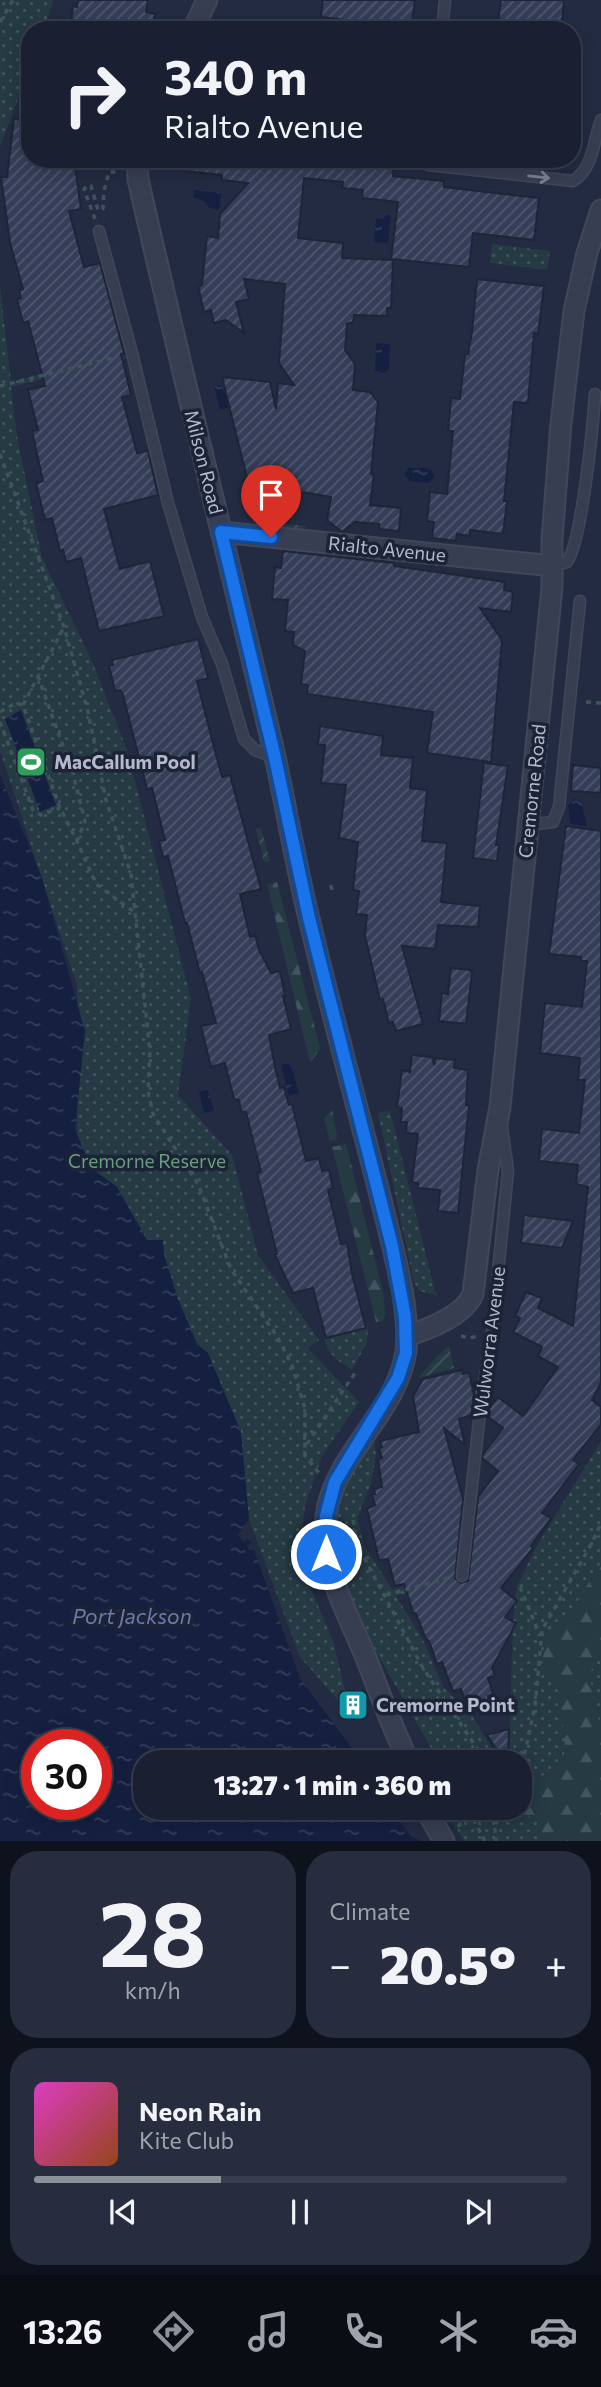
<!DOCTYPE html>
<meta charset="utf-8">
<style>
:root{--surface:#1a2032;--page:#272d3e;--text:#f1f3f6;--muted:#9fa3ac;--line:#383e4d;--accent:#8c9099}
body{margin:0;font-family:Commissioner,sans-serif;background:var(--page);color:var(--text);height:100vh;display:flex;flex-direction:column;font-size:26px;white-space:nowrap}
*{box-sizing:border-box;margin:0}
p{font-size:23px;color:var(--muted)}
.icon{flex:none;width:38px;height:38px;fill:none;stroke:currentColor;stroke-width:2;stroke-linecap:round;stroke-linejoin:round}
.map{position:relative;height:1841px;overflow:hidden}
.details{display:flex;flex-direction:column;gap:10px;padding:10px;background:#0e121c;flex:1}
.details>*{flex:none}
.guide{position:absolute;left:21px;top:21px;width:560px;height:147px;border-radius:28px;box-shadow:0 4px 18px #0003,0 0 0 2px var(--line);background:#1a2032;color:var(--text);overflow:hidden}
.speed{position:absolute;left:21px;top:1729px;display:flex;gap:14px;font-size:35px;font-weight:700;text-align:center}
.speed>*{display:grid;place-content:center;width:91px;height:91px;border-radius:50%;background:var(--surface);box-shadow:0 4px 18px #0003,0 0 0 2px var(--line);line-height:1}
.speed .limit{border:10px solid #d22;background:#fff;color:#111}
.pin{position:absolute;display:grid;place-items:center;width:60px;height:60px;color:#fff;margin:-72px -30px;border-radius:50% 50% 50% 0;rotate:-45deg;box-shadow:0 0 7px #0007}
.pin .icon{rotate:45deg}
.me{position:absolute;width:77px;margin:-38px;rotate:0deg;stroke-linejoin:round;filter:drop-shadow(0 0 5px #0008)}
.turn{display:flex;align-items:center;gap:24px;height:147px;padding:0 28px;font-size:32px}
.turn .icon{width:91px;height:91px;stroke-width:2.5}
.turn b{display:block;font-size:49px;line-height:60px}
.big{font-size:52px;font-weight:800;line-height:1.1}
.details .card{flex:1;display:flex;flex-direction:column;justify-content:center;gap:10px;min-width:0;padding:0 24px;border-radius:28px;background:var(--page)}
.details .dial{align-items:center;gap:0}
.dial b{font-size:91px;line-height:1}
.song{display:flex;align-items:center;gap:21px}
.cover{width:84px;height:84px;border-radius:10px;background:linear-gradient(135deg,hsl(310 70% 55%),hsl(20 70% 35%))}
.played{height:7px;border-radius:4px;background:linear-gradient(90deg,var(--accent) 35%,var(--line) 35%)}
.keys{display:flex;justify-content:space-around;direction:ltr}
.heat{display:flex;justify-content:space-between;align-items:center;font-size:38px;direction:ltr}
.details .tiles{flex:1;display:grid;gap:10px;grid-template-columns:1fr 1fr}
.card:last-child{grid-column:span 2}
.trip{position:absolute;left:133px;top:1750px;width:399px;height:70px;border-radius:28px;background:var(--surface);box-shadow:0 4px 18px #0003,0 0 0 2px var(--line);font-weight:800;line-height:70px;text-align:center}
.tabs{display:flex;height:112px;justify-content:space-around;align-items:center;background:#0a0d14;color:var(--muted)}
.tabs .icon{width:49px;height:49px}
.tabs .on{color:var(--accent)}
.tabs b{font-size:32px;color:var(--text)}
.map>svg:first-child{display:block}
.grass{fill:url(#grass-dots)}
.forest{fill:url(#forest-firs)}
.garden{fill:url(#garden-furrows)}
.water{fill:url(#water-ripples);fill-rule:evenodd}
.building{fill:url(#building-hatch);stroke:#1e2538;stroke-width:2}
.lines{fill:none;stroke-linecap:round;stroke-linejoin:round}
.lane-casing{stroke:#41475a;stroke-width:13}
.street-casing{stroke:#41475a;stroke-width:23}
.path{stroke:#3e545a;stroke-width:3.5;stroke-dasharray:5 5;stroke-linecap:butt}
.lane{stroke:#383e51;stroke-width:10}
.street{stroke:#383e51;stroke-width:19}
.oneway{stroke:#7c8295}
.route-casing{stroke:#114b97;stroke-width:18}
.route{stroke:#1a73e8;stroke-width:12}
.labels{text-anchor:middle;stroke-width:7;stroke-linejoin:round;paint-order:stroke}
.street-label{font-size:19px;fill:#b4b9cc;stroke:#1c2336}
.poi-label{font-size:19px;font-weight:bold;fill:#b4b9cc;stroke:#1c2336;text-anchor:start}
.park-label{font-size:19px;fill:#699e7e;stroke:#1c2336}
.water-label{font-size:21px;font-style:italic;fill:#6b7cad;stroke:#1c2336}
</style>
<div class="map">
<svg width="601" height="1841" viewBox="0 0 601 1841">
<defs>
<pattern id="grass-dots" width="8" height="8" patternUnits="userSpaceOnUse" patternTransform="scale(1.75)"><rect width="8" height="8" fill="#253a43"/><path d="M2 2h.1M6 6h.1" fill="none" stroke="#42545d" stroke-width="1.8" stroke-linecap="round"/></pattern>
<pattern id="forest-firs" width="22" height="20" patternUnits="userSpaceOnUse" patternTransform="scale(1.75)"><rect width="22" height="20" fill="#253a43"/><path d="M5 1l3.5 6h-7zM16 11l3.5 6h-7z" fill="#42545d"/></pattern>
<pattern id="garden-furrows" width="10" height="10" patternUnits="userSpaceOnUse" patternTransform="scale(1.75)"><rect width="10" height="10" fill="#253a43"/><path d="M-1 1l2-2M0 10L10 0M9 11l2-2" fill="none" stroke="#42545d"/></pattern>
<pattern id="water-ripples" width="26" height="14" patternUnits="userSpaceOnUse" patternTransform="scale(1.75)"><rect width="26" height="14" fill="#152041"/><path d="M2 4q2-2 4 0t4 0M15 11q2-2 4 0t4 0" fill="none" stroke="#353e5b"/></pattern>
<pattern id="building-hatch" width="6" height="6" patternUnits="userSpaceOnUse" patternTransform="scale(1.75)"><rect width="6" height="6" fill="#353e58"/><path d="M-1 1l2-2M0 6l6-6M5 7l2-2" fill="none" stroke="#50586f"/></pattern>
</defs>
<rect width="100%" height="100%" fill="#232b42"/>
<!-- grass -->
<path class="grass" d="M0,0H54L43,30H30V67L0,147Z
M492,244L550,251L547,270L490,263Z
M0,286L11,382L124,354L125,359L11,387L17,436L42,558L92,661L127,750L191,999L178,1095L232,1155L258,1255L319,1340L308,1348L359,1402L322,1456L305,1506L302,1530L309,1585L333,1640L351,1715L300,1657L249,1519L245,1481L77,1187V986L0,750Z
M390,1111L435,1291L438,1296L420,1291L414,1283L378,1113Z
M368,1326L367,1343L352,1370C338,1361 328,1355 324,1338Z
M374,1438L376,1455L371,1484L357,1518L365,1547L392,1589L451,1575L453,1580L396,1596L422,1638L444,1688L470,1712L500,1762H439L361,1625L335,1562L334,1524L345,1478Z
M601,1441V1841H464L450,1818V1808H520V1762H506L509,1757L513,1617L517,1587L535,1549Z"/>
<!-- forest -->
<path class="forest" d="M277,882L319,1044L320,1049L310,1063L267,884Z
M332,1110L337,1136L336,1140L330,1141L324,1119Z
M346,1144L383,1292L385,1315L383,1321L376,1322L332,1147Z
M601,1563V1655L589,1674L601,1729V1841H541L537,1822L530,1816L525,1822L519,1823L510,1816L513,1808H520L523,1785L535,1775C572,1780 565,1743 562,1720C561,1713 562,1705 560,1698C557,1685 550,1675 542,1665L546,1637L574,1607Z"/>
<!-- garden -->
<path class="garden" d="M252,520L306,526L305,530L256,525Z
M261,828L270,861L264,862L256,829Z
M449,1346L454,1368L418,1378L438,1355Z"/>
<!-- water -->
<path class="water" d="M194,190L221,193L220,207L217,210L208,207L205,202L193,197Z
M385,215H391L388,243L374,242L376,218L384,219Z
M376,343L390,344L389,370L382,373L375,370Z
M221,385L223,392H226L230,407L220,410L214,387Z
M408,468H426L432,471L434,477L430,483L410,481L404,475Z
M21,710L56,805L40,812L5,719Z
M0,775L42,878L85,1031L75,1129L91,1168L117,1187L147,1240H163L164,1254L178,1299L197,1344L208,1353L241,1432L249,1519L238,1535L244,1542L247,1539L251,1542L247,1547L249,1550H254L300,1678L351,1747L359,1762H145V1808H389L411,1836L421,1841H0ZM37,1745H96V1804H37Z
M574,798L581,802L587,826H577L570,823L568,806Z
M288,1063L292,1068L299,1093L289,1096L282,1071V1065Z
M208,1090L214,1111L204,1113L199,1092Z"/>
<!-- building -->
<path class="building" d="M78,0H148L146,12L155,14L153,29L104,23L103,30H70L73,6L77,7Z
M323,0H415L411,30H384V25L321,17Z
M501,0H564L561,30H497Z
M14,119L30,121V159H74L81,209L69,211L84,267L100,263L124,353L121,354L131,395L122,397L137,453L148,451L158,495L104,509L120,569L150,561L164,616L99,631L81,558L66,562L63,550L60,551L52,518L45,520L36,483L43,481L32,431L38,430L28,390L45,386L28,321L23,323L17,299L21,298L19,290L23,289L10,243L1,177H7Z
M185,159H353L394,164L393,176L444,181V187L539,198L534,240L473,233L469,267L391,259L398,202L362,198L363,190L342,188L343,182L304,178L298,238L343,243L342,258L393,260L391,308H387V316L354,315L353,322L347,324L345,350L355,364L353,390L370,392L378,402L371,474H374L370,505L401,508L399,531L379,529V524L355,522L342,532L327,520L331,497L303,492L300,496L287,494L283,489L252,498L222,377L270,382L276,409L278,383L294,385L279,363L285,284L244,279L249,299L236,302L244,333L226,320L214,323L211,310L204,312L198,286L202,285L207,236L218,238L220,214L248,183L222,180V175L184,171Z
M477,279L544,286L538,334L534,333L528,403L514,402L504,501H507L503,534L470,530V536L457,534L456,541L432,538L434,522L427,521L430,492L447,494L453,431H448L451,398L460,399L465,354H468L472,332Z
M283,551L394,563V566L505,582L504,590L513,592L511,612L480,608L502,640L491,762L427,753L433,712L307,694L308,685L301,684L305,651L293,645L294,632L285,631L288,600L272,599L275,567L281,568Z
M198,639L208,678L197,681L210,732L222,777L230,775L261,889L240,894L250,937L255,935L259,950L271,973L280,971L285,996H283L291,1029L269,1035L275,1067L280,1088L284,1087L289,1105L292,1104L306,1161L319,1158L322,1171L329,1170L333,1188L328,1190L341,1244L347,1243L352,1274L366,1328L326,1338L313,1288L293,1293L275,1255L277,1254L257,1173L261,1172L246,1112L241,1111L239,1100L234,1099L225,1063L211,1067L201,1026L216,1023L202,972L200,973L187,923H185L168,856L163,857L159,841L165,840L152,788L147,789L123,695L120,690L115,691L109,666L113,665L112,660Z
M320,726L383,736L381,755L413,758L410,788L427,790L422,841L447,843L441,902L480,906L478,927L438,925L435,949L402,946L423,1024L396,1031L393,1022L389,1023L383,999L380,1000L365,936L367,915L356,914L359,891L353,890L358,842L339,838L346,785L321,783L325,745H318Z
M484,763L508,766L496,845H499L497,861L473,858Z
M573,765L601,768V793L571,791Z
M566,826L601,831V1382L592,1400L601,1407V1424L573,1460L579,1464L542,1513L551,1518L531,1546L533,1548L501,1588L517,1601L505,1617L516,1623L492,1668L495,1676L488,1678L493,1694L488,1696L489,1701L473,1707L471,1702L466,1704L461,1689L453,1691L442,1662L437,1664L429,1641L426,1639L416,1614L413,1612L404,1584L395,1586L388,1559L379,1560L367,1509L375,1505L372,1495L375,1494L374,1489L382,1487L378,1459L382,1458L379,1449L382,1447L380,1441L419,1432L413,1396L423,1379L462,1370L463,1374L469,1372L474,1395L472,1415L459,1419L465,1445L444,1428L463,1499L455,1578L461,1583L468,1581L478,1497L498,1471L482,1458L483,1454L503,1428L487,1416L488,1409L498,1397L523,1416L558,1367L538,1356L542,1347L513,1332L520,1318L515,1316L526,1292L542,1298L538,1308L573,1326L588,1187L576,1184L578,1165L539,1161L542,1129L579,1133L585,1080H578L580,1058L540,1053L545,1003L582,1007L587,961H581V957L549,954Z
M451,968L471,970L472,973L466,1024L439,1021L442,993L448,994Z
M412,1055L432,1057L434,1065L435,1058L455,1060L454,1068L468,1070L466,1105H469L458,1213L438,1211L440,1190L418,1188V1183L412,1182L418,1134L406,1133L407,1122H401L402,1108L397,1107L402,1070L410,1072Z
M524,1215L573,1221L562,1248L521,1243Z
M509,1729L508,1762H505L487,1735Z"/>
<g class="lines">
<!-- lane casing -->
<g class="lane-casing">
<path id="lane" d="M442,30L445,0
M429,159L428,165L573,181C594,168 593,141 601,120
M99,231L132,353L168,503L202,617L222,664L244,739L255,750L275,758
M553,566L567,562C582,541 593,425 595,394
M528,825L553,822L559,807L580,601
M462,1576L482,1394L492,1333L508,1171L502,1128"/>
</g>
<!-- street casing -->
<g class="street-casing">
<path id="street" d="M193,30L207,0
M137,159L138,179C181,370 229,561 274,752C286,806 295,861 308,914C329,1003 353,1091 376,1180C386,1220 397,1260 404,1301C406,1317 408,1335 406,1351C398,1409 342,1448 328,1505C315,1563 348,1611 368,1663C381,1696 393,1730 409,1762
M221,532L553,566
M407,1336C428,1329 464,1316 473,1294L488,1170L500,1107L552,587V539L561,423L574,311L587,253L601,210
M427,1808L429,1815L444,1841"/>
</g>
<!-- path -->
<path class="path" d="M0,22L13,0
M95,219L84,189L88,185L91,186L98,210L103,209L104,191L109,172H119
M0,386L117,357
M0,454L64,627L88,712L106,800L131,874L150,1052L148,1092L153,1114L198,1184L231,1269L278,1338L292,1365L305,1409V1456L320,1474
M38,676L73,774L85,821L77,841
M586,702L601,703
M23,705L64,627
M0,712L16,703L23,705L60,808L77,841L96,884L134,912
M0,722L33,810L41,815L60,808
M331,885L332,892
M461,1336L470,1338L478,1336
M307,1444L355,1373
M353,1520L358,1546L423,1668L482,1756L484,1762
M520,1587L540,1636
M386,1595L448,1578
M512,1762L525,1749
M520,1774L535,1707L542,1630L592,1543L601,1523
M493,1808L496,1841
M496,1824L504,1808
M460,1827L459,1825L472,1817L485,1841"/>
<!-- lane -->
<use href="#lane" class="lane"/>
<!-- street -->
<use href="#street" class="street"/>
</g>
<!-- one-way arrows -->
<defs><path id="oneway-shaft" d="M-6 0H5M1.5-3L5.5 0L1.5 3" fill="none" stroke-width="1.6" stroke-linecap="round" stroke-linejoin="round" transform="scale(1.75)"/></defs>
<use class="oneway" href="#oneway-shaft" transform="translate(539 177) rotate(6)"/>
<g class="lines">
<!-- route casing -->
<g class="route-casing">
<path id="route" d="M271,537L221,532L275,758L309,918L392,1246L405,1317L406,1353L398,1378L335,1482L326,1516V1554"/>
</g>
<!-- route -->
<use href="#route" class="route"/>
</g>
<!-- icons -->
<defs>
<g id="stadium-square" transform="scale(1.575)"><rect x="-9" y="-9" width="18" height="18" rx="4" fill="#2e9e5b" stroke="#1c2336"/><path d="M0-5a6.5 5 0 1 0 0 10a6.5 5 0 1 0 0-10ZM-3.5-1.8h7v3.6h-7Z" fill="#fff"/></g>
<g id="building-square" transform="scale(1.575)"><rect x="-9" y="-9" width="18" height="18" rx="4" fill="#0f9aa8" stroke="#1c2336"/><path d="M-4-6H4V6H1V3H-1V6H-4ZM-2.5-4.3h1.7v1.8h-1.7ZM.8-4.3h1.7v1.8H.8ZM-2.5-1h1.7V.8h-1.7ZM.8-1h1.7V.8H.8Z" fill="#fff"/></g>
</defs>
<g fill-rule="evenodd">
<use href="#stadium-square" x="31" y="762"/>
<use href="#building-square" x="353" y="1705"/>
</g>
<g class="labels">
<!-- street labels -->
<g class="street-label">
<text transform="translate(204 462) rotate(76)" y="7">Milson Road</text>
<text transform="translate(387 549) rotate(6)" y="7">Rialto Avenue</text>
<text transform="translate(532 791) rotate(-84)" y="7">Cremorne Road</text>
<text transform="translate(489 1342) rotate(-83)" y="7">Wulworra Avenue</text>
</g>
<!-- poi labels -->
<g class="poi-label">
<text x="54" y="769">MacCallum Pool</text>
<text x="376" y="1712">Cremorne Point</text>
</g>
<!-- park labels -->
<g class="park-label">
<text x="147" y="1168">Cremorne Reserve</text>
</g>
<!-- water labels -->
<g class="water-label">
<text x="132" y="1624">Port Jackson</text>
</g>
</g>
</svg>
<div class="speed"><div class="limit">30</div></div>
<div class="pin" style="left:271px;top:537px;background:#d93025"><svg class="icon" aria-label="arrive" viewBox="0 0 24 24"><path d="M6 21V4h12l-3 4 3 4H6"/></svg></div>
<svg class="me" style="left:326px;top:1554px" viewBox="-20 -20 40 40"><circle r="17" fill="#1a73e8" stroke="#fff" stroke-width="3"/><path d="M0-11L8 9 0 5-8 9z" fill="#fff"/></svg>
<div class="trip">13:27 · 1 min · 360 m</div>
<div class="guide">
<div class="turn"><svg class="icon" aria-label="right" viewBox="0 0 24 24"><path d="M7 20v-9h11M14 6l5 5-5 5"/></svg><div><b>340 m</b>Rialto Avenue</div></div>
</div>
</div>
<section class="details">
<div class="tiles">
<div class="card dial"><b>28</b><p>km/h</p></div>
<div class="card"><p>Climate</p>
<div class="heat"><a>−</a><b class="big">20.5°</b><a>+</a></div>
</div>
<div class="card">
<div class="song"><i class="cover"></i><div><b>Neon Rain</b><p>Kite Club</p></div></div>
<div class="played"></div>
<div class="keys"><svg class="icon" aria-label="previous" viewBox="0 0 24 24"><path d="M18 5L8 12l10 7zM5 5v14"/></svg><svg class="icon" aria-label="pause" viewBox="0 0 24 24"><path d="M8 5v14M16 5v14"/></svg><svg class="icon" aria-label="next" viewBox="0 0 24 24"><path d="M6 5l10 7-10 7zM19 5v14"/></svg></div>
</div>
</div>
</section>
<nav class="tabs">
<b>13:26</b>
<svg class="icon on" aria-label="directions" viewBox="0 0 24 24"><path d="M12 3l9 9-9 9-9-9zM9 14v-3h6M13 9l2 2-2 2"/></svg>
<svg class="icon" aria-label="music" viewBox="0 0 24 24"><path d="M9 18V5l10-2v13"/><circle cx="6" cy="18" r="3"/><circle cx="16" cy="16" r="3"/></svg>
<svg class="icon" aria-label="phone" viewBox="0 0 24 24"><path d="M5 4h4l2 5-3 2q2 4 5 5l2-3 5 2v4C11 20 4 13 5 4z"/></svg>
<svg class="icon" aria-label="climate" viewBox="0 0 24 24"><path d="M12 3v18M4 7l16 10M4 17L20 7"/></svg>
<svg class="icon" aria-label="car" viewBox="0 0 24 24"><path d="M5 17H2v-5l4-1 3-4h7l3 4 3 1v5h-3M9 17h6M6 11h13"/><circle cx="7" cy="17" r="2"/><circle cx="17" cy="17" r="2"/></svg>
</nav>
